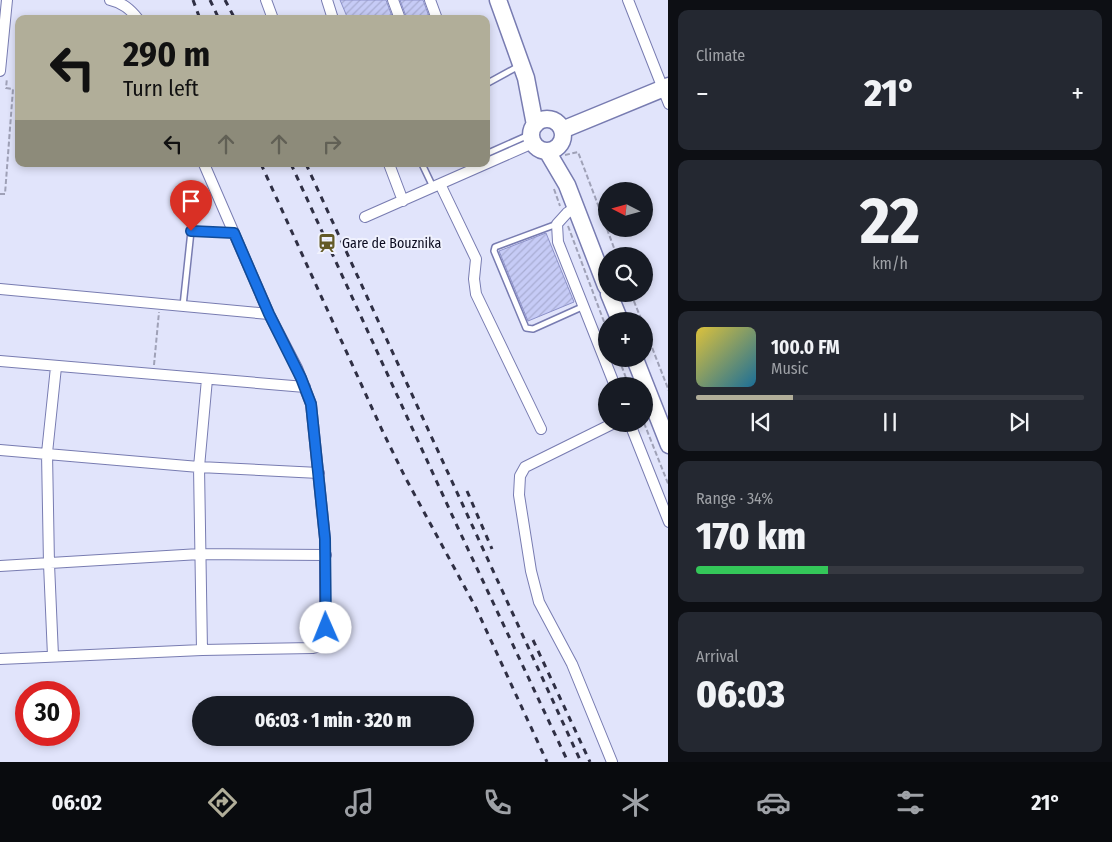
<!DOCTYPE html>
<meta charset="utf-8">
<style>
:root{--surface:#171b24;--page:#242831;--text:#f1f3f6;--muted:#9ea1a6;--line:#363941;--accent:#b1ae99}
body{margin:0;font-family:"Fira Sans Condensed",sans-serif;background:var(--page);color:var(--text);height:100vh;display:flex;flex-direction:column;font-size:19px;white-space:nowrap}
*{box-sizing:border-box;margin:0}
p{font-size:16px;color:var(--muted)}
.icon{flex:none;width:28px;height:28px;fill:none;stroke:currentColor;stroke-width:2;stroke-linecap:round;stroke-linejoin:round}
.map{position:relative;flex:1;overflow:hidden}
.side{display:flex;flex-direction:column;gap:10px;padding:10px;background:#0d0f14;width:444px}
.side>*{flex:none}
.top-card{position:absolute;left:15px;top:15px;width:475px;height:152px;border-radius:10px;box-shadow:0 2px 8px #0003;background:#b1ae99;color:#111;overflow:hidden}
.needle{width:32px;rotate:276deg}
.controls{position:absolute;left:598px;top:182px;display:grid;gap:10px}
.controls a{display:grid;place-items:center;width:55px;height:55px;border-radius:50%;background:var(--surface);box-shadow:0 2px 8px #0003;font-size:25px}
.speed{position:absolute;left:15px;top:681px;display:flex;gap:10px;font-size:25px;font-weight:700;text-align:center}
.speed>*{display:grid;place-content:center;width:65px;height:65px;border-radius:50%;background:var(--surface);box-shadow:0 2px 8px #0003;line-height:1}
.speed .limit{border:8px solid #d22;background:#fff;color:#111}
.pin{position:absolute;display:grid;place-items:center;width:42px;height:42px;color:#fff;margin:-51px -21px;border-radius:50% 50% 50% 0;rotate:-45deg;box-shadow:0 0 5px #0007}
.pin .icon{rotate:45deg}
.me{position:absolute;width:55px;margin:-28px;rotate:359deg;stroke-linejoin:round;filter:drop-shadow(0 0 4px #0008)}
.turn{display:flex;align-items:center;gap:18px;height:105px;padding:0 25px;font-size:22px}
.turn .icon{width:65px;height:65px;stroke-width:2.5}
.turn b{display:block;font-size:35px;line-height:42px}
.lanes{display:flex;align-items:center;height:48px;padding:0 25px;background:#0003;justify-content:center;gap:25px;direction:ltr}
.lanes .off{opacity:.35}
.big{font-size:38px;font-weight:800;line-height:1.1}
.side .widget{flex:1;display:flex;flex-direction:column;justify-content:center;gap:8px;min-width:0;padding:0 18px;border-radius:10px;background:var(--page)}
.side .dial{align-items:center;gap:0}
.dial b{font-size:65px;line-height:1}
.song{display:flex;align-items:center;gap:15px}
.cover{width:60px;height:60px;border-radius:8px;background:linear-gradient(135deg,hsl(50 70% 55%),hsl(200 70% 35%))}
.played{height:5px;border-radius:2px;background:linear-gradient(90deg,var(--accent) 25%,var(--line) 25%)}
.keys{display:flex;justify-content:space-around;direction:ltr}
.heat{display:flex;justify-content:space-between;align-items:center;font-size:28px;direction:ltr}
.charge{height:8px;border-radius:4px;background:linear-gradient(90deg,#34c759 34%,var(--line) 0)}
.trip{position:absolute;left:192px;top:696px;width:282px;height:50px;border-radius:25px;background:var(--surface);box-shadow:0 2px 8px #0003;font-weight:800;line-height:50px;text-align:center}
.menu{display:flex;height:80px;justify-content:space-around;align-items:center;background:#090b0e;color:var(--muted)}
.menu .icon{width:35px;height:35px}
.menu .active{color:var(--accent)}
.menu b{font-size:22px;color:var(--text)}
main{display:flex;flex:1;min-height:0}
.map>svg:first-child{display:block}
.building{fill:url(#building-hatch);stroke:#8d92c9}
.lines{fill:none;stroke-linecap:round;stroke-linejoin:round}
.lane-casing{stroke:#787cb1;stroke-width:8}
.street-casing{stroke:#787cb1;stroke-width:12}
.primary-casing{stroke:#787cb1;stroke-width:19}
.path{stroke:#9fa1b7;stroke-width:2;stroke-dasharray:5 2.5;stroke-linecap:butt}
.lane{stroke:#fff;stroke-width:5}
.street{stroke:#fff;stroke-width:10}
.primary{stroke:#fff;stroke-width:16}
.rail{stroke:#2f2f44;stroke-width:3;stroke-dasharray:6 6;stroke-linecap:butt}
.route-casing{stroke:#114b97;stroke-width:12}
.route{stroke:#1a73e8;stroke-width:9}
.labels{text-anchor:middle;stroke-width:4;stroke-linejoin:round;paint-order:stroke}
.poi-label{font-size:14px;fill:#0c0c20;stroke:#f0f2fe;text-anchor:start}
</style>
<main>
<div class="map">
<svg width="669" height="762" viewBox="0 0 669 762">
<defs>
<pattern id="building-hatch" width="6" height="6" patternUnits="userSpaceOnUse" patternTransform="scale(1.25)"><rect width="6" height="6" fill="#c6cbf6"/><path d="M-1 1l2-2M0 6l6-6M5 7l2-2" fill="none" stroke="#a9add3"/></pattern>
</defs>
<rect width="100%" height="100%" fill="#e1e4fb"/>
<!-- building -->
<path class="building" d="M340,0H386L393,19H348Z
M400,0H423L430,19H407Z
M546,233L574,302L528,321L499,251Z"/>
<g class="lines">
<!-- lane casing -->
<g class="lane-casing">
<path id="lane" d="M486,84L519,66
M486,154L531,134
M422,164L433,187
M557,224L495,247L494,251L526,328L533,329L582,307
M183,306L191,231L233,233"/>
</g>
<!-- street casing -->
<g class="street-casing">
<path id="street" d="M110,0C123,3 130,9 138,19
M266,0L273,19
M327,0L333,19
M393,0L400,19
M430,0L437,19
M628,0L669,104
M0,71L7,0
M389,164L403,201
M440,184L476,259L474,279L476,294L541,429
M576,207L567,213L557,224L558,242L615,386
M365,217L533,143
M0,289L269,314
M0,361L305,387
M612,424L525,467L520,476L519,495L531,571L539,602L572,664L612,762
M630,424L669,522
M0,450L199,467L319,473
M0,566L200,554L326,555
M202,650L199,467L207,379
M53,656L49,564L47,453L56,367
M0,659L202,650L313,648L321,646L325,640V539L311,404L297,368L269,314L204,164"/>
</g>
<!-- primary casing -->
<g class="primary-casing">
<path id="primary" d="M498,0L526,78L535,125
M531 135a16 16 0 1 1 32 0a16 16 0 1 1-32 0Z
M562,130L669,86
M547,151L567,185L606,286
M609,294L620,321
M635,359L669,445"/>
</g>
<!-- path -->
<path class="path" d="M565,155L578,152L606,226
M554,189L560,206
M0,194H5L13,89L6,88L7,78
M568,226L606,327
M607,229L617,256
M606,256L616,253
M631,294L642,321
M644,327L669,391
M619,359L629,386
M154,365L159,312
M644,423L669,486"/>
<!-- lane -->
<use href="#lane" class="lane"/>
<!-- street -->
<use href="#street" class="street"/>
<!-- primary -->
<use href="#primary" class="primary"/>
<!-- rail -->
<path class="rail" d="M193,0L200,19
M210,0L219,19
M225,0L235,19
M261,164L382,430L405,477L476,608L547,762
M291,164L458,528L568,762
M306,164L581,762
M467,491L492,549
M533,640L590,762"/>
</g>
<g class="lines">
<!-- route casing -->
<g class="route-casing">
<path id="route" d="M191,231L234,233L269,314L301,378L311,404L325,539L326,628"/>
</g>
<!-- route -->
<use href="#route" class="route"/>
</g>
<!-- icons -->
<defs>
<g id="station-bare" transform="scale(1.5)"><path d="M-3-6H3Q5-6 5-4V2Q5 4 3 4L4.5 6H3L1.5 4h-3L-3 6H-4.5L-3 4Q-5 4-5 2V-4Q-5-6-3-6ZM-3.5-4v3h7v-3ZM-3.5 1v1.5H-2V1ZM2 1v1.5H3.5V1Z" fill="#635a27" stroke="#f0f2fe" stroke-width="2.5" paint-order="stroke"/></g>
</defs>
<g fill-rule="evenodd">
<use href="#station-bare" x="327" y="243"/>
</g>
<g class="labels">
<!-- poi labels -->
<g class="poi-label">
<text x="342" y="248">Gare de Bouznika</text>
</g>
</g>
</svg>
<div class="controls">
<a><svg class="needle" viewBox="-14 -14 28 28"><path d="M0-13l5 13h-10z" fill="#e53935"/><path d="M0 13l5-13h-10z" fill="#9ea1a6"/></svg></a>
<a><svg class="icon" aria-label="search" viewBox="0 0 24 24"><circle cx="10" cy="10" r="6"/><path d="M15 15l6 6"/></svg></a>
<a>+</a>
<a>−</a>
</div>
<div class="speed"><div class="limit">30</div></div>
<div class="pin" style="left:191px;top:231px;background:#d93025"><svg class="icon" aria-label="arrive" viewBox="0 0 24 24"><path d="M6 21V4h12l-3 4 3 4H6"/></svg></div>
<svg class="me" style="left:326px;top:628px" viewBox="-20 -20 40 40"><circle r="19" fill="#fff"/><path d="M0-13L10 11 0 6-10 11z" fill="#1a73e8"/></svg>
<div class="trip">06:03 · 1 min · 320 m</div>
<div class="top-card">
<div class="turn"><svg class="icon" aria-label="left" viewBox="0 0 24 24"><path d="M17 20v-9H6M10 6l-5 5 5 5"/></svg><div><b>290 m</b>Turn left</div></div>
<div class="lanes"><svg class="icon" aria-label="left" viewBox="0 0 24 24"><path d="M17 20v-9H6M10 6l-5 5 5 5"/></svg><svg class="icon off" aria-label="ahead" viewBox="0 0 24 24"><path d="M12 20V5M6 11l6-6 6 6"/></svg><svg class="icon off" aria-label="ahead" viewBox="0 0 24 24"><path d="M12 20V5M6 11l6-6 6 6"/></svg><svg class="icon off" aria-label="right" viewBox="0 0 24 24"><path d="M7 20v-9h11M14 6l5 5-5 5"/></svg></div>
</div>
</div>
<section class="side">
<div class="widget"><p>Climate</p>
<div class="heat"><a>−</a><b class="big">21°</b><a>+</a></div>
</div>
<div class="widget dial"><b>22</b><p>km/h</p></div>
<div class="widget">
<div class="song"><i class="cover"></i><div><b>100.0 FM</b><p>Music</p></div></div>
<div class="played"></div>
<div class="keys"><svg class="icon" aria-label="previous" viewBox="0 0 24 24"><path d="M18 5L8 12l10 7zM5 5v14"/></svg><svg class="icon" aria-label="pause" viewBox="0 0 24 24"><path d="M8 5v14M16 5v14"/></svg><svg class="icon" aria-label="next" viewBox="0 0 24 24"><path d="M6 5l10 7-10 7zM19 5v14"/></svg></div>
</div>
<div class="widget"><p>Range · 34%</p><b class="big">170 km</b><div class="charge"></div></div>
<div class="widget"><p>Arrival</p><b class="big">06:03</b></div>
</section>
</main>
<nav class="menu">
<b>06:02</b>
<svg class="icon active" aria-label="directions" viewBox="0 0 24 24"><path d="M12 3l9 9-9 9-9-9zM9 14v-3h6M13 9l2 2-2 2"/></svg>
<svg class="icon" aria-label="music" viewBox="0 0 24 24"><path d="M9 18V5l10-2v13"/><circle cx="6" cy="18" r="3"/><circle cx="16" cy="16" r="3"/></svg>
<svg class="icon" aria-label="phone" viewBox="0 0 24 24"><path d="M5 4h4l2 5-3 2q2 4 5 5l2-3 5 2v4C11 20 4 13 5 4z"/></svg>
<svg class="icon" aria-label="climate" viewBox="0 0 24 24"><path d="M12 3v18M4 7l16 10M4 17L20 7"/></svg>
<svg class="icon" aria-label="car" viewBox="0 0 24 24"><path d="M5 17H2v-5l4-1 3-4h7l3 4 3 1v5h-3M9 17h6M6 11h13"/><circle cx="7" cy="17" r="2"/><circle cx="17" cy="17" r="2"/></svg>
<svg class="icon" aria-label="filters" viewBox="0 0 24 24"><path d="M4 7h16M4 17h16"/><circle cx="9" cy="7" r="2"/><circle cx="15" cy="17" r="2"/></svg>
<b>21°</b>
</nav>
